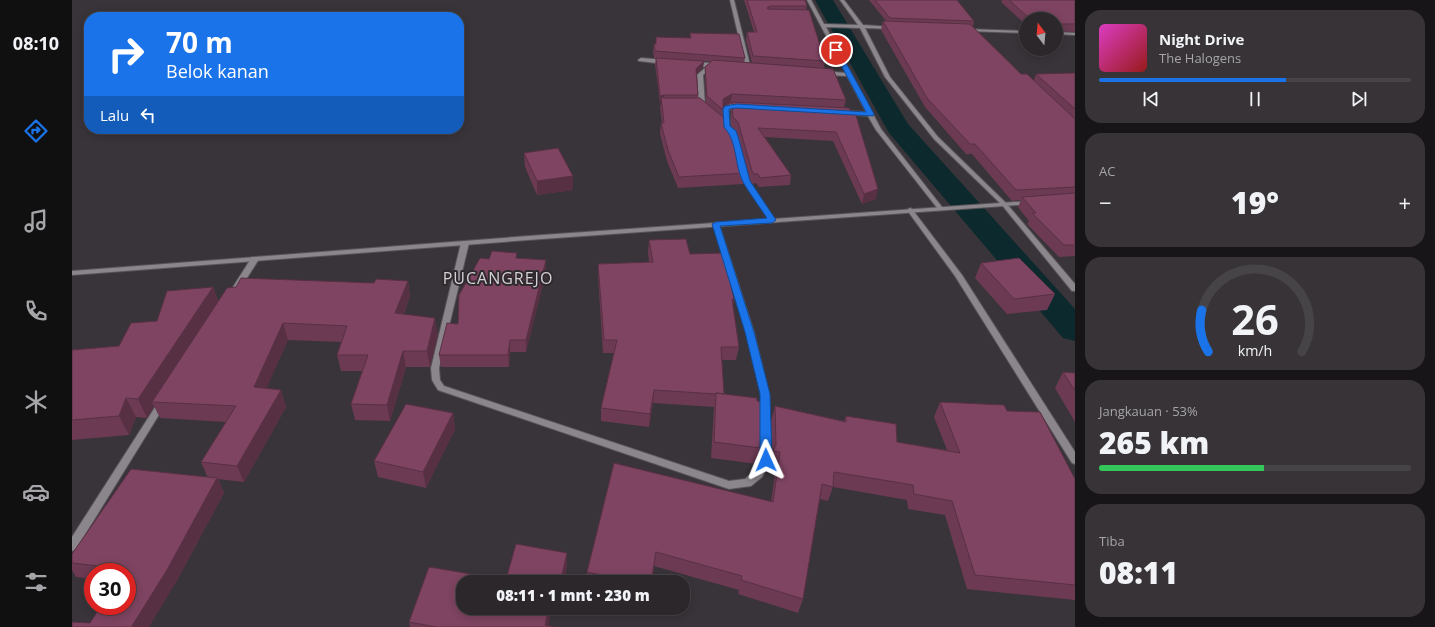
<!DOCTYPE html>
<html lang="id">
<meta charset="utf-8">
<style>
:root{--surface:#2b272b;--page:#373337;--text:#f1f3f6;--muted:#a6a5a9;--line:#474447;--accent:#1a73e8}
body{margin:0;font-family:"Open Sans",sans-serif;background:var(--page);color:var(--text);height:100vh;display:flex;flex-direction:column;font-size:15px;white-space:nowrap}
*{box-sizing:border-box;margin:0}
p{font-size:13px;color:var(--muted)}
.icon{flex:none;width:22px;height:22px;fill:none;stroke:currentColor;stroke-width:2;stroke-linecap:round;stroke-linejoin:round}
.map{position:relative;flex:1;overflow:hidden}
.side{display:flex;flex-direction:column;gap:10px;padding:10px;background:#181518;width:360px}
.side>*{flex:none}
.banner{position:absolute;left:12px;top:12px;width:380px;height:122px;border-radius:16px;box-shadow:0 2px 10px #0003,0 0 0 1px var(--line);background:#1a73e8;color:#fff;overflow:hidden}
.needle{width:26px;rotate:344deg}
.fabs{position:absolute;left:947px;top:12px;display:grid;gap:8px}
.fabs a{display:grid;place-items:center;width:44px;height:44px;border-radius:50%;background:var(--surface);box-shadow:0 2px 10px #0003,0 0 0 1px var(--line);font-size:20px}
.speed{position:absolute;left:12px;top:563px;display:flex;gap:8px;font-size:20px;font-weight:700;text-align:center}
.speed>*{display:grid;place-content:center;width:52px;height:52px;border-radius:50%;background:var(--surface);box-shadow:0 2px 10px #0003,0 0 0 1px var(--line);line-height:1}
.speed .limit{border:6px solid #d22;background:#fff;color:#111}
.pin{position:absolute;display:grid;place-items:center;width:34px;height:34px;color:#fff;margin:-17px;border:2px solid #fff;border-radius:50%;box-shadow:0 1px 4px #0007}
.me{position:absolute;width:44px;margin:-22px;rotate:359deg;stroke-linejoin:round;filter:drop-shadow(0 0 3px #0008)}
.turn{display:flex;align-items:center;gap:14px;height:84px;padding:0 16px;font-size:18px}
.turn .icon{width:52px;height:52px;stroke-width:2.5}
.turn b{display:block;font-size:28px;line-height:34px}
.then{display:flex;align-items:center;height:38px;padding:0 16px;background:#0003;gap:8px;font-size:15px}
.big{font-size:30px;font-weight:800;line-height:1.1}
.side .widget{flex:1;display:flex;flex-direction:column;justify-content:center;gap:6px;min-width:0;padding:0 14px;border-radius:16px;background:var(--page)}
.side .dial{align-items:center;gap:0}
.dial svg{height:104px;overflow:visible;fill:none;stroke:var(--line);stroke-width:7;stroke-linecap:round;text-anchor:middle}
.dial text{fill:var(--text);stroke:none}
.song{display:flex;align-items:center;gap:12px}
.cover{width:48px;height:48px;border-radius:6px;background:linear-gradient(135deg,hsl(310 70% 55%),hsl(0 70% 35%))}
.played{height:4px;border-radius:2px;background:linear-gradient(90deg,var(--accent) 60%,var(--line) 60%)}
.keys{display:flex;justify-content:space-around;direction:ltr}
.heat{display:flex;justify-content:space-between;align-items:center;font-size:22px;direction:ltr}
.charge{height:6px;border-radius:3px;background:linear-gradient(90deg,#34c759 53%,var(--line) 0)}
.trip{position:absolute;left:384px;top:575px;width:234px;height:40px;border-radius:16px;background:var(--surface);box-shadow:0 2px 10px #0003,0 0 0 1px var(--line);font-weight:800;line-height:40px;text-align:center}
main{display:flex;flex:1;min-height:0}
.tab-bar{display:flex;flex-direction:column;width:72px;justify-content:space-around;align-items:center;background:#111011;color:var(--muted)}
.tab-bar .icon{width:28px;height:28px}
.tab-bar .current{color:var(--accent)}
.tab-bar b{font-size:18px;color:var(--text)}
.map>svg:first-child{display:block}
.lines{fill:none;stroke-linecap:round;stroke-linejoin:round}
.canal{fill:#0c292d;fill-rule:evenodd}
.minor-casing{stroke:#575357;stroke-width:2}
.tertiary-casing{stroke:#575357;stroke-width:2}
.minor{fill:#8b868b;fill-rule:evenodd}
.tertiary{fill:#8b868b;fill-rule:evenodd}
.wall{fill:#6c3a53;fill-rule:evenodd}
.shaded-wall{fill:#583044}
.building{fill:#7e4461;stroke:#583044}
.route{fill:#1a73e8;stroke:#114b97}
.labels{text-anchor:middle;stroke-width:4;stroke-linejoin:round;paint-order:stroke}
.quarter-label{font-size:16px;letter-spacing:1px;fill:#d6d0d6;stroke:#2f2a2e}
</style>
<main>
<nav class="tab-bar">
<b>08:10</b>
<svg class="icon current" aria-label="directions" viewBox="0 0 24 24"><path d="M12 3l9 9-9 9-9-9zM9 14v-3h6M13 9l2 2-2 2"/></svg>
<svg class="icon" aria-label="music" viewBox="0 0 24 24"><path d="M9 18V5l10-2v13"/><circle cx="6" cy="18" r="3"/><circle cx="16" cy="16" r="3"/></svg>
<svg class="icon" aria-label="phone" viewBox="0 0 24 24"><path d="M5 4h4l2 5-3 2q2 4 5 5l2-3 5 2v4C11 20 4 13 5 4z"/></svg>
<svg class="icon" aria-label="climate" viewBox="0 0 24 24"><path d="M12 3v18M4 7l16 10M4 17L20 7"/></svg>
<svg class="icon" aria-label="car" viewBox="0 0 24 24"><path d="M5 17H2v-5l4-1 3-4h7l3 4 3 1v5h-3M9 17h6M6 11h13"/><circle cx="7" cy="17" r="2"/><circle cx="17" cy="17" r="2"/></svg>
<svg class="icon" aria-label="filters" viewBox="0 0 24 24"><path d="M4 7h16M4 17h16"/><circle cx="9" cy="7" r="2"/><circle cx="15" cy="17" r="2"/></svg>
</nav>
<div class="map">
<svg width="1003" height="627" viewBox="0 0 1003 627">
<rect width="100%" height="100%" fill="#393439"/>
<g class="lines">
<!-- canal -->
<path class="canal" d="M743,0H761L836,124L1003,309V341L991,338L817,133Z"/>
<!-- minor casing -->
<g class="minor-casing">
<path id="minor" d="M658,0H662L679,69L674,68Z
M735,0H739L752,24L786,25L768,0H772L791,25L821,27V28L819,29L793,28L818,77L866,137L934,203L1003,284V291H1000L930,205L862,139L813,77L788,28L754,27L809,129L870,207V209H866L804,130L796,116L771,114V112L773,111L794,112L775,76L752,75L749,73L752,71L774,73Z
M893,29L954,31V33L895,31L893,30Z
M984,32L1003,33V35L984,34Z
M569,58L593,60L596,62L593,64L567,61L566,60Z
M621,62L639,63L650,66L647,68L640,67L631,75L633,105L636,108L635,109H631L627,105L625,75L634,67L619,65L618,64Z
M659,104H670L673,106C668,109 662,107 657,110L658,127L663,131L677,181L703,220L702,221H698L671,181L657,132L649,125L652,123L651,109Z
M838,208L840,209L890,275L1003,452V464L1000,463L883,276L835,210Z
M644,222L647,224L682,332L697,394L699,460L690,477L679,486L657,489L366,390L360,380L359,368L389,243L393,241H396L397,243L367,368L368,380L372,386L657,481L673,479L683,471L689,460V394L674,332L641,224Z
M180,257H183L187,259L168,289H162L161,287Z
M90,400L93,401L95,403L93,405L4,549L0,551V537L87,401Z"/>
</g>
<!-- tertiary casing -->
<g class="tertiary-casing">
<path id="tertiary" d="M958,201L961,203L960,204L470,239L0,275V271L470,235Z"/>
</g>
<!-- minor -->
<use href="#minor" class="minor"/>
<!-- tertiary -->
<use href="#tertiary" class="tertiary"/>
</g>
<!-- wall -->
<path class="wall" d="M672,0H733L735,6L734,10L753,61L752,68L774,100L772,107L804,199L790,204L761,141L693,137L719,175L718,185L687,187L684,183L680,184L678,180L664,131L659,126V111L660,103L651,107V117L673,173L671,184L606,188L595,161L588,134L589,123H590L588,107L589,103H588L583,64L584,58L601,59L582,58L581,50L582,44L618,38V33L673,58L672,62L680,63L674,40L675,32H682ZM632,61L640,62L633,67V76L634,103L626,98V95L625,74L631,67Z
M797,0H885L902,21L901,27L949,74L962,80L964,74L1003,73V256L987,257L955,224L957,221L946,207L949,200L940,201L900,154H894L853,107L809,30L811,21H814Z
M930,0H1003V32L984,31V19H954V25L929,2Z
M452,153L501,190L465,195L453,167Z
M577,240L618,254L662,299L661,306L667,347L664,360H650L652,394L685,401L691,444L688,460L685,464L639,458L642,407L581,403L577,427L529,421V408L542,353H531L526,276V264L577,262L576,252Z
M445,258L474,260V272L454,352H438L437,367H369L367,355L386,324L417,259Z
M909,263L983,294L975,310L935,314L903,278Z
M336,281L338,296L332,314L366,334L358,367H334L318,421L283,420L279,404L290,371H269L265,355L269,342L216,340L194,388L209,390L214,407L172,482L146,479L152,493L103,584L18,623L55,572H21V579L4,577L0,570V554L136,478L129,462L154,422L88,418L82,406L75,418L64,417L57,435L0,440V350L47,346L85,321L141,287L146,301L164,287L302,283Z
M991,372L1003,373V422L983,388Z
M868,402L935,411L1003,479V600L895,589L873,515L836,509L835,500L761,487L756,501L748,499L731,599L726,613L666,594L667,590L582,566L580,582H515V572L699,502L704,467L698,466L700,454L699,421L703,406L772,421L774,416L825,442L875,450L862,417Z
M381,413L383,429L354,488L306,477L302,461Z
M444,544L495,553V566L492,582H391V608H480L476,626L482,627H338L337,622L357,567L429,579L430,575L435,576Z"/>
<!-- shaded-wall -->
<path class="shaded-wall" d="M698,6L697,14L695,8Z
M632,61L631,67L624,75V69Z
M660,94L659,102L650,108L651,99Z
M592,95L591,102L589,97V103H588V96Z
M501,176V190L465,195V181Z
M806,189L804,199L790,204L792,194Z
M474,260V272L454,352V340Z
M336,281L338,296L326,329L323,313Z
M141,287L147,305L80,402L82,406L75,418L66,399Z
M363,318L366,334L358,367L355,351Z
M211,323L216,340L188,403L182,387Z
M438,340V352L437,367L436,355Z
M331,351L334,367L318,421L315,405Z
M209,390L214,407L172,482L165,466Z
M582,390L581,403L577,427L578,414Z
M54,398L64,417L57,435L47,416Z
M381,413L383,429L354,488L351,472Z
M691,444L688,460L685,464L689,448Z
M145,478L152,493L103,584L77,627H60V626Z
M584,552L580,582H579Z
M495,553V566L492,582H489Z
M477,608H480L476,627L473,625Z"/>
<!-- building -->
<path class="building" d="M675,0H733L735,6H698L695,8L696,9L737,10L753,61L681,56L675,32H685Z
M803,0H885L902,21L818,18Z
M937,0H1003V24H984V19H958Z
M811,21L898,24L949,74H955L1003,119V187L944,190L903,144H898L855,98Z
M618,33L667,34L673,58L583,51L582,44H584V37L619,38Z
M584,58L632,61L624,69L626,95H592L588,96Z
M641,60L761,69L774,100L660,94L651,99V110L635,96L633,67Z
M1003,73V109L964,74Z
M589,97L592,98H628L657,122L673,173L607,177L596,150L589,123H592Z
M660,102L777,108L779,112H783L806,189L792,194L764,132L686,128L719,175L688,178L686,174H682L680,171L666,122L661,117Z
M486,148L501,176L465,181L452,153Z
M1003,193V245H992L960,213H964L950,197Z
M614,239L618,254L651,253L662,299H660L667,347H649L652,394L644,393V394L582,390L578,414L529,408L545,340H532L526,264L581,262L577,240Z
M420,251L445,253L444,258L474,260L454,340H438L436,355H367L375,323L386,324L387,295L408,258L417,259Z
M947,258L983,294L942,299L909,263Z
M169,278L302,283L304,279L336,281L323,313L363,318L355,351H331L315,405L279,404L296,355H265L275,326L211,323L182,387L209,390L165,466L129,462L164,406L80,402L155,288L164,287Z
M141,287L66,399L54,398L47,416L0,420V350L47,346L59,323L85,321L95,291Z
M991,372L1003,373V391Z
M644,393L685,398V401L691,402V444L689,448L642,442Z
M868,402L932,405L935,411L968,412L1003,479V585L903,575L880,501L842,494L841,485L762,472L761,487L750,484L731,599L669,580L670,576L584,552L579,582H565L515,572L542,463L701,502L708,452L701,451L704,445L703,406L774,422V416L824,424L825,442L888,453Z
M334,404L381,413L351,472L302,461Z
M59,469L145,478L95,570L60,626L69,627H0V622L18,623L29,606H55V572H51L53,569L0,563V554Z
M444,544L495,553L489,580H483V582H391V608H477L473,625L482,627H364L337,622L357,567L429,579L430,575L435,576Z"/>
<!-- route -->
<path class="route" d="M764,48L767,50L802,114L801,116L665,108L657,109L658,126L664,131L667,140L678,181L704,220L700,223L648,226L682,332L698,394L700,460L698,463H690L688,460V394L673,332L640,224L644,222L695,218C687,206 678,194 671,182C662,164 666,142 652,127L651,109L653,106L665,104L794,112L761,50Z"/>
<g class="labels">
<!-- quarter labels -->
<g class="quarter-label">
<text x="426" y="284">PUCANGREJO</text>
</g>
</g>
</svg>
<div class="fabs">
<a><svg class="needle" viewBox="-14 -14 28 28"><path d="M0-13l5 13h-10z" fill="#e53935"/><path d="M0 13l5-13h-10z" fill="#a6a5a9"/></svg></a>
</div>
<div class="speed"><div class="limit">30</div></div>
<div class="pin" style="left:764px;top:50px;background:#d93025"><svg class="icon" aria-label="arrive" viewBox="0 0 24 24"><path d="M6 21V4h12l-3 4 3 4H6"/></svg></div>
<svg class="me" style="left:694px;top:460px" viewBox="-20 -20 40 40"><path d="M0-17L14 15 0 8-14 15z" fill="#1a73e8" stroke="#fff" stroke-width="4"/></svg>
<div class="trip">08:11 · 1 mnt · 230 m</div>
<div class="banner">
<div class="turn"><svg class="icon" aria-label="right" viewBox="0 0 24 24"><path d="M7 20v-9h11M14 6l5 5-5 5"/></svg><div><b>70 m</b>Belok kanan</div></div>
<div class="then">Lalu<svg class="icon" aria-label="left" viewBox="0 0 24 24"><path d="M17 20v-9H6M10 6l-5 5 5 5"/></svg></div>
</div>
</div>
<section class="side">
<div class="widget">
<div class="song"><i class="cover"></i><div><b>Night Drive</b><p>The Halogens</p></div></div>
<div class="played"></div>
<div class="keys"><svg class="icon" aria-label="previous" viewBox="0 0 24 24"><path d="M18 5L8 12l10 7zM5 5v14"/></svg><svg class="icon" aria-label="pause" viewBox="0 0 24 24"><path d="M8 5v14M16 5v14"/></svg><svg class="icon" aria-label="next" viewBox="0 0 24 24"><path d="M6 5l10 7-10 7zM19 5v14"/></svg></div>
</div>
<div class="widget"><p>AC</p>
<div class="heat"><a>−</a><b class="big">19°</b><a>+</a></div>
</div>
<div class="widget dial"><svg viewBox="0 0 100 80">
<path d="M14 69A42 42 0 1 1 86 69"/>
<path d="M14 69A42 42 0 0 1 9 37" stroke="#1a73e8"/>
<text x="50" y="56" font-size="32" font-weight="700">26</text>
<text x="50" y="72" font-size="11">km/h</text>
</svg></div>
<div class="widget"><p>Jangkauan · 53%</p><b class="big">265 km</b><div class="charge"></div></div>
<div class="widget"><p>Tiba</p><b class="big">08:11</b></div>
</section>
</main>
